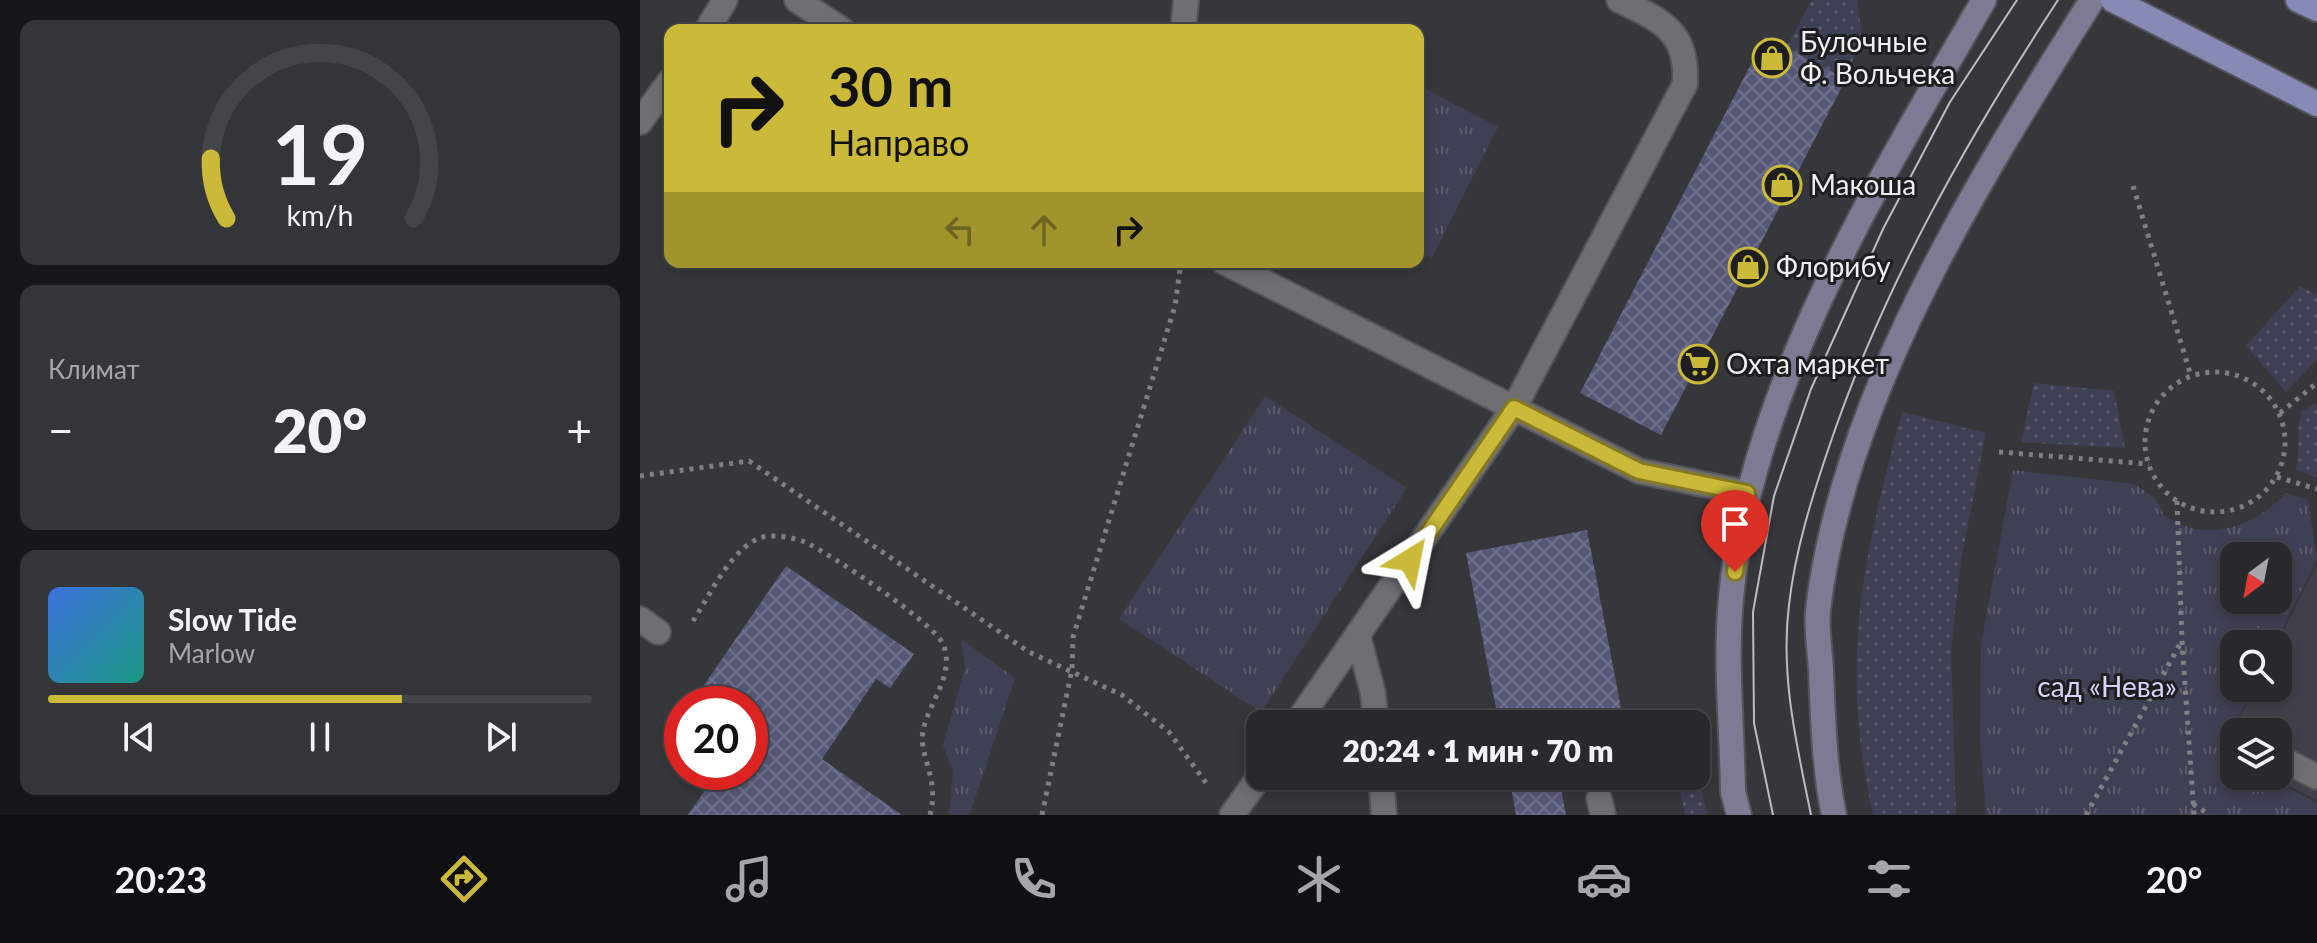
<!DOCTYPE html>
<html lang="ru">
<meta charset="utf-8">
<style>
:root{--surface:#28292c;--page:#343538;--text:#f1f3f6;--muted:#a5a6a9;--line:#444548;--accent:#cbba39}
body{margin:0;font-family:Lato,sans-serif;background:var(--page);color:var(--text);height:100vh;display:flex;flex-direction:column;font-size:30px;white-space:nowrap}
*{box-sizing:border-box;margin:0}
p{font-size:26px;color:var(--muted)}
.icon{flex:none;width:44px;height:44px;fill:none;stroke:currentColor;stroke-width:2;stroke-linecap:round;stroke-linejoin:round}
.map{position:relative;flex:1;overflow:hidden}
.drawer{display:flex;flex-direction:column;gap:20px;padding:20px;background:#161718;width:640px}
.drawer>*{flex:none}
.hud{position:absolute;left:24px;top:24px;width:760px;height:244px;border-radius:16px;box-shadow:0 4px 12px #0003,0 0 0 2px var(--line);background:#cbba39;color:#111;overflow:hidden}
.needle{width:52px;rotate:212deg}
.fabs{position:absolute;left:1580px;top:542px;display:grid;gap:16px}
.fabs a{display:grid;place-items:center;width:72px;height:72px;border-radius:16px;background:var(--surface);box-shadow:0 4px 12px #0003,0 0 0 2px var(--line);font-size:40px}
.speed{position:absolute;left:24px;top:686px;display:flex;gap:16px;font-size:40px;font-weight:700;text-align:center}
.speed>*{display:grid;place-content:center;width:104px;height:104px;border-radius:50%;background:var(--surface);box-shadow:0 4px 12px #0003,0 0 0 2px var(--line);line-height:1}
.speed .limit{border:12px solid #d22;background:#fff;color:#111}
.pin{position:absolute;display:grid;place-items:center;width:68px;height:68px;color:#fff;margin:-82px -34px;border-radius:50% 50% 50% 0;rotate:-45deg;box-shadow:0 0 8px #0007}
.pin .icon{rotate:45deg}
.me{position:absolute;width:88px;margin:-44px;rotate:35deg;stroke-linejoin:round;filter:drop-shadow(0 0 6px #0008)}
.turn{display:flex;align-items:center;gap:28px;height:168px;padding:0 32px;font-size:36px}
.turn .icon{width:104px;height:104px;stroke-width:2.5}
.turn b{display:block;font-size:56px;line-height:68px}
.lanes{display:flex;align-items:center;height:76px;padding:0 32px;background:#0003;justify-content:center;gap:40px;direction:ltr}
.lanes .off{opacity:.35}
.big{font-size:60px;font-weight:800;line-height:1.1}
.drawer .tile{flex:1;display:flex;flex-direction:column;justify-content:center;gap:12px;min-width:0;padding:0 28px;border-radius:16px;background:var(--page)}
.drawer .dial{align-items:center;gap:0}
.dial svg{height:208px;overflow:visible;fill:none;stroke:var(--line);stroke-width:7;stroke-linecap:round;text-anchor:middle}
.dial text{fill:var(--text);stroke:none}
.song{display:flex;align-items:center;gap:24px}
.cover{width:96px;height:96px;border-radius:12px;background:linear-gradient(135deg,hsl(220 70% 55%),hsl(170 70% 35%))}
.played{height:8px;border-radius:4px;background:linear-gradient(90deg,var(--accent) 65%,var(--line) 65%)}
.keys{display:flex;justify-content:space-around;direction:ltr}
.heat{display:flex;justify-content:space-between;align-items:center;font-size:44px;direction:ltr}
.trip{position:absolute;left:606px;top:710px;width:464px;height:80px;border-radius:16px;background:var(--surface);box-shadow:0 4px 12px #0003,0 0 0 2px var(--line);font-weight:800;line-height:80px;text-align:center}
.menu{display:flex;height:128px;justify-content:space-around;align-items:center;background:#101012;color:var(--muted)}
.menu .icon{width:56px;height:56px}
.menu .active{color:var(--accent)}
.menu b{font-size:36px;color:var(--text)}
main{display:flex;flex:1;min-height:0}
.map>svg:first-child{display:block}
.built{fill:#3f4049}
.grass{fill:url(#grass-dots)}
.park{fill:url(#park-tufts);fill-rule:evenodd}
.building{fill:url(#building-cross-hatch)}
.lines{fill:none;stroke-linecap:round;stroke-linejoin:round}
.service-casing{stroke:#545458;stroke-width:28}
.secondary-casing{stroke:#545458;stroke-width:28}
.primary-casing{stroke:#545458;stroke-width:28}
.path{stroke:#7e7f82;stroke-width:5;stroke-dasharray:4 6;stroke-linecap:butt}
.service{stroke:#6e6e73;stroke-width:24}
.secondary{stroke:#7b7c94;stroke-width:24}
.primary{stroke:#888ab6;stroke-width:24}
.tram{stroke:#bbbcbf;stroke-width:2}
.route-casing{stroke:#847925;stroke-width:20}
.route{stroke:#cbba39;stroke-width:14}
.labels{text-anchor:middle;stroke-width:6;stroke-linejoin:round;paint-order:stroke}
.poi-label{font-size:28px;fill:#efeff2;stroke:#1e1e20;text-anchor:start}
.park-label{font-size:28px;fill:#d2d5f8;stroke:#1e1e20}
</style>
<main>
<section class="drawer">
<div class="tile dial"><svg viewBox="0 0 100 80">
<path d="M14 69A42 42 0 1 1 86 69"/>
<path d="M14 69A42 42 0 0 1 8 46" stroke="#cbba39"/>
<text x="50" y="56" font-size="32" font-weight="700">19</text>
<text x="50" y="72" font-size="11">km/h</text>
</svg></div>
<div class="tile"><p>Климат</p>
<div class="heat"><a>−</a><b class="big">20°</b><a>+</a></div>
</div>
<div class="tile">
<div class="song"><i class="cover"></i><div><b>Slow Tide</b><p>Marlow</p></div></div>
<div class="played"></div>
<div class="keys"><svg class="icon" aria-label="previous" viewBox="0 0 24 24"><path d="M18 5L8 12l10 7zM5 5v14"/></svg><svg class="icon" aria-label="pause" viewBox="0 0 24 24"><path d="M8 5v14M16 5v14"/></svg><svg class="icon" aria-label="next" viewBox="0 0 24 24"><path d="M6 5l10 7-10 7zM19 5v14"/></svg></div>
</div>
</section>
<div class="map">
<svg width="1677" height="815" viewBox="0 0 1677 815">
<defs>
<pattern id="grass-dots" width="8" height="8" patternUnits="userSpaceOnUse" patternTransform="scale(2)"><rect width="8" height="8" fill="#3e4053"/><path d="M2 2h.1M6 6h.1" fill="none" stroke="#5a5c6c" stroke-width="1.8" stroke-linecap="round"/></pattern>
<pattern id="park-tufts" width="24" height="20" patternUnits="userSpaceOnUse" patternTransform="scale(2)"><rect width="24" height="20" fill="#3e4053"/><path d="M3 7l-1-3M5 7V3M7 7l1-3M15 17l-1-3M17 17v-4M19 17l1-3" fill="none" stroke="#5a5c6c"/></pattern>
<pattern id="building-cross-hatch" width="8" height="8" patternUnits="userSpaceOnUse" patternTransform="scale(2)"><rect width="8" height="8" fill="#565877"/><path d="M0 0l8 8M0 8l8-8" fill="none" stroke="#6f708b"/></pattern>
</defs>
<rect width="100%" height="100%" fill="#36373b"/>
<!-- built -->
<path class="built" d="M1677,564V800L1630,776H1638V732H1594V758L1583,752L1615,688H1638L1637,644Z"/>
<!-- grass -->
<path class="grass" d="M1172,0H1217L1222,35L1206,79L1146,48Z
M1660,286L1677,295V360L1646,392L1606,346Z
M1394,383L1474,391L1485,448L1381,442Z
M1677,403V472L1675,477L1656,470C1661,450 1655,428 1662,411Z
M1262,412L1346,433L1321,560L1311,649L1316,815H1233C1199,659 1222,563 1262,412Z
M1056,765L1067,815H1045L1037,776H1056Z"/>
<!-- park -->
<path class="park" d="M778,85L858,127L792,258L778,251Z
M625,396L767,488L621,712L479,619Z
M1373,470L1494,484C1503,490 1512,494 1518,503C1522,509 1522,515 1528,518C1571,544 1615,525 1646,493L1668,500L1677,559L1635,644H1594V688H1613L1581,752L1594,759V776H1625L1677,803V815H1346L1340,738L1341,645ZM1594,556H1638V600H1594Z
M321,639L375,678L332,808L328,815H309L313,772L303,745L325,667Z"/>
<!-- building -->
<path class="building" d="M1125,37L1206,79L1021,435L940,393Z
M947,530L984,724H859L826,553Z
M146,566L274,654L250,688L236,679L182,759L262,815H48L72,780L61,772H110V704H51Z
M42,717V759L22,746Z
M869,776H930L919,778L926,815H876Z"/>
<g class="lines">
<!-- service casing -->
<g class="service-casing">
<path id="service" d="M157,0L202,30
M67,30L85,0
M543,30L546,0
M0,122L30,81
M584,262L999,471L1107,493
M0,619L18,632
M718,636L733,693L736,724
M656,724L874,408L1045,84C1048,31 1022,21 979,0
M1638,757L1677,777
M741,776L744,815
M959,798L963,815
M592,815L620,776"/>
</g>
<!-- secondary casing -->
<g class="secondary-casing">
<path id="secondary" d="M1099,815L1093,792C1092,728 1085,661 1091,598C1109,389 1241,178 1344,0
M1194,815C1184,767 1183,719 1181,670C1180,651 1176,629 1178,610C1203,396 1339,179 1452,0"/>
</g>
<!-- primary casing -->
<g class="primary-casing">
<path id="primary" d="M1473,0L1677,104
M1658,0L1677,9"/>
</g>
<!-- path -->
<path class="path" d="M1493,186L1551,376
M1505 442a70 70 0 1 1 140 0a70 70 0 1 1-140 0Z
M1640,413L1677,383
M1359,452L1509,464
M0,476L109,461L389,652L482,695L529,732L569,787
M1637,477L1677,489
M1537,501L1542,641L1554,815
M53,621C70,595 88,554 117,539C130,533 152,537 165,542C189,553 293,622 303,644C316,674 288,703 283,731C278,754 300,779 290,815
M995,789L1025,782
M1553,804L1570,815
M402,815L432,669L433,637L535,306L541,262
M1446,815L1540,644"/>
<!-- service -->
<use href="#service" class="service"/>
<!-- secondary -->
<use href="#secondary" class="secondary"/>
<!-- primary -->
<use href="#primary" class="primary"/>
<!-- tram -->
<path class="tram" d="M1133,815L1114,723L1113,612L1134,496L1171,389L1243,229L1310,102L1377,0
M1171,815C1157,746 1140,676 1149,605C1155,551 1172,497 1189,447C1243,287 1326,141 1418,0"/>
</g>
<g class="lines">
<!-- route casing -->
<g class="route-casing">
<path id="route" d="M770,560L874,408L999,471L1107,493L1095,572"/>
</g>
<!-- route -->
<use href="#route" class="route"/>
</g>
<!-- icons -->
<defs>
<g id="shop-ring" transform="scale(2)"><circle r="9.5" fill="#1e1e20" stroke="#cbba39" stroke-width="1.5"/><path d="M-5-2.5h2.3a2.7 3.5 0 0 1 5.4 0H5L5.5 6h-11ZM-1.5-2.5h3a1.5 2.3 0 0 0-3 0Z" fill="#cbba39"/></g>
<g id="supermarket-ring" transform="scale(2)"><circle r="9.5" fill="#1e1e20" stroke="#cbba39" stroke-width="1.5"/><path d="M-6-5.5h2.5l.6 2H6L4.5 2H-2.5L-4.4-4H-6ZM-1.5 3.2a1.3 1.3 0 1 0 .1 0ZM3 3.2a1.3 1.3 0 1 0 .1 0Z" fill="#cbba39"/></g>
</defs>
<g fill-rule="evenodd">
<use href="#shop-ring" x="1132" y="58"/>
<use href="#shop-ring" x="1142" y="185"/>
<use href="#shop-ring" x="1108" y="267"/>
<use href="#supermarket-ring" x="1058" y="364"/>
</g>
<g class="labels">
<!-- poi labels -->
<g class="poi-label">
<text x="1160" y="52">Булочные<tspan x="1160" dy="32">Ф. Вольчека</tspan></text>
<text x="1170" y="195">Макоша</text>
<text x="1136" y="277">Флорибу</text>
<text x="1086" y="374">Охта маркет</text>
</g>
<!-- park labels -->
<g class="park-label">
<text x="1467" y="697">сад «Нева»</text>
</g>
</g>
</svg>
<div class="fabs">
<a><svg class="needle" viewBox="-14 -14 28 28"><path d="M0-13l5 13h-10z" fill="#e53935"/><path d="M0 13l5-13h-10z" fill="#a5a6a9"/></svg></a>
<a><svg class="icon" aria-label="search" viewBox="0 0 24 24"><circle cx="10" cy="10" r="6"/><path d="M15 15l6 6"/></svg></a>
<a><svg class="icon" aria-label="layers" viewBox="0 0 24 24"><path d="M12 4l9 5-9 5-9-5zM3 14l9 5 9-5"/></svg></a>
</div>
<div class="speed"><div class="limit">20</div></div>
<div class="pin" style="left:1095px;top:572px;background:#d93025"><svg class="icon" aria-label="arrive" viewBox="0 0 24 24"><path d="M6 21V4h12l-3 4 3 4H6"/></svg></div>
<svg class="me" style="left:770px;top:560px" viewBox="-20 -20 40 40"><path d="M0-17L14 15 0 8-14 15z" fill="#cbba39" stroke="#fff" stroke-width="4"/></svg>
<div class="trip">20:24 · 1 мин · 70 m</div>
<div class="hud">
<div class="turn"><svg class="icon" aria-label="right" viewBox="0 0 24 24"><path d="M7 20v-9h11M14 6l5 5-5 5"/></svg><div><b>30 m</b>Направо</div></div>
<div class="lanes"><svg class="icon off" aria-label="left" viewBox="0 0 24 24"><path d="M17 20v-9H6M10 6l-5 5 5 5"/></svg><svg class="icon off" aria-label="ahead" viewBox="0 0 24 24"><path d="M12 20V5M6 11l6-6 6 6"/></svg><svg class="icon" aria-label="right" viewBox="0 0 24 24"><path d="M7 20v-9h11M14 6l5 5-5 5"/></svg></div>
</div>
</div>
</main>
<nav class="menu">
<b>20:23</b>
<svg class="icon active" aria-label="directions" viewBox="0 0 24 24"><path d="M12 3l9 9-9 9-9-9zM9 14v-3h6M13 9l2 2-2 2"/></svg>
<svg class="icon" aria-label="music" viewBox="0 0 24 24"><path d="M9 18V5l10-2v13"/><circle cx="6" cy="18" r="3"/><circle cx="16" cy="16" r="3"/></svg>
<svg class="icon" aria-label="phone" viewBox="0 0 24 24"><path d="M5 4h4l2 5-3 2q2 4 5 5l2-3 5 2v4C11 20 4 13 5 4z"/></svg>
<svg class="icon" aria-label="climate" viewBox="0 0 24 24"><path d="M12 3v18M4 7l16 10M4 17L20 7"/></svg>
<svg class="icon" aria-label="car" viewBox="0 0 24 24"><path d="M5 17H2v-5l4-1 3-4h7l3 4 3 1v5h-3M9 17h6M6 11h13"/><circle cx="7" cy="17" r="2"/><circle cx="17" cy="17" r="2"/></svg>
<svg class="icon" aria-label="filters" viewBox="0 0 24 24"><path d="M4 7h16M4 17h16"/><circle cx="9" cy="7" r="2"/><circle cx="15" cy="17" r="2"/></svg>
<b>20°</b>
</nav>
